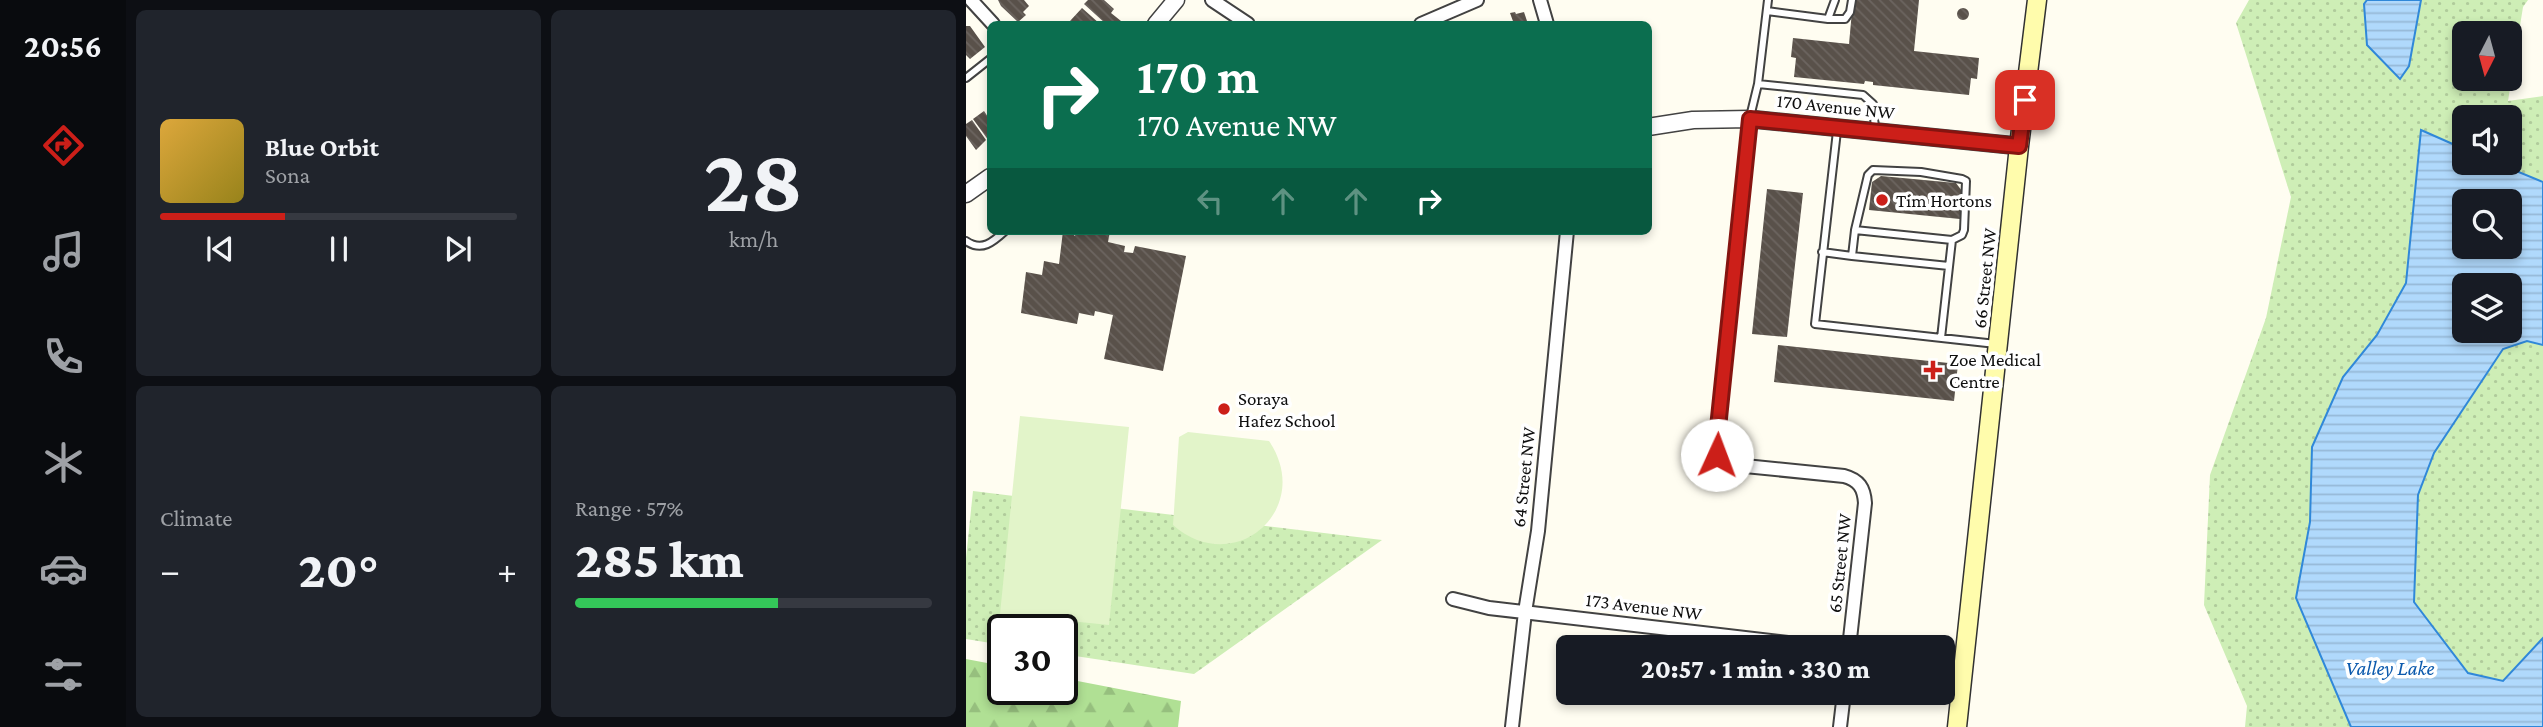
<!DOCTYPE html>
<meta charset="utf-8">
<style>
:root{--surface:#171b24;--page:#20242c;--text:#f1f3f6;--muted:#9ea1a6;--line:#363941;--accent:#cc1f19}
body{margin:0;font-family:"Crimson Pro",serif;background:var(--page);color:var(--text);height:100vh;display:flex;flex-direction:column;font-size:26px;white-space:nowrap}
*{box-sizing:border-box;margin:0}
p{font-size:23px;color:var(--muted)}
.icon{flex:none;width:38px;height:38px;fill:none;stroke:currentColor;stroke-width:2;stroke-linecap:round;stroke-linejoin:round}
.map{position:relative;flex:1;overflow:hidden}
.panel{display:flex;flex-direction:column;gap:10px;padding:10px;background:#0d0f14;width:840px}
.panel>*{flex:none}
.hud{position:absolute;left:21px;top:21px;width:665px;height:214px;border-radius:10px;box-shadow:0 4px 10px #0003;background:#0b6e4f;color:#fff;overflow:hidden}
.needle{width:46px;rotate:186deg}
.buttons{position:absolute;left:1486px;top:21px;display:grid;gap:14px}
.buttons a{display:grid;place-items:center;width:70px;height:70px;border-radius:10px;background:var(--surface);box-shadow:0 4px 10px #0003;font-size:35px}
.speed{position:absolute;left:21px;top:614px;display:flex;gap:14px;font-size:35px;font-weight:700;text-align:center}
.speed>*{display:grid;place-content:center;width:91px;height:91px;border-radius:50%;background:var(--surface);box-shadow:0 4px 10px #0003;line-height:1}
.speed .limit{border:4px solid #111;border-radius:10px;background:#fff;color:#111}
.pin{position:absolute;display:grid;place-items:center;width:60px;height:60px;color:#fff;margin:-30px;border-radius:14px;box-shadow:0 4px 10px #0006}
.me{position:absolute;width:77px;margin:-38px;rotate:2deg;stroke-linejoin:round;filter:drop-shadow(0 0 5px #0008)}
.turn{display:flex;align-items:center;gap:24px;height:147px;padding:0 35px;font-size:32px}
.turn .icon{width:91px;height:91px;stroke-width:2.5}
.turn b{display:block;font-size:49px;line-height:60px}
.lanes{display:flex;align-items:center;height:66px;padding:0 35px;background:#0003;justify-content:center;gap:35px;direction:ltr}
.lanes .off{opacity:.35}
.big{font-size:52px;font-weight:800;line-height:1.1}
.panel .widget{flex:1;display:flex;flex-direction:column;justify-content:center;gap:10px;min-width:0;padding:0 24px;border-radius:10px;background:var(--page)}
.panel .dial{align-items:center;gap:0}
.dial b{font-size:91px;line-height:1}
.song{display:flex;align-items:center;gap:21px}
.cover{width:84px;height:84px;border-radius:10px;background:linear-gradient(135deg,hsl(40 70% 55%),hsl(50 70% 35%))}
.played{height:7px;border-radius:4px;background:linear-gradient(90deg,var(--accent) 35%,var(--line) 35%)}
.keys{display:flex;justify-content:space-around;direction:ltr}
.heat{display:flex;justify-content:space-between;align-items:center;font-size:38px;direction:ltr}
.charge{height:10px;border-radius:5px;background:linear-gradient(90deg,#34c759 57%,var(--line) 0)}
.panel .tiles{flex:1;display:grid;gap:10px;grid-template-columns:repeat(2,1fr)}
.trip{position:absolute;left:590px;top:635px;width:399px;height:70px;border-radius:10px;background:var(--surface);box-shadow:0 4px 10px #0003;font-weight:800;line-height:70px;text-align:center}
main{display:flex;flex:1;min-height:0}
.tabs{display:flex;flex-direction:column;width:126px;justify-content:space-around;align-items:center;background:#090b0e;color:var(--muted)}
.tabs .icon{width:49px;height:49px}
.tabs .current{color:var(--accent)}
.tabs b{font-size:32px;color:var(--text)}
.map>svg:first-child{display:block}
.grass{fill:url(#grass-dots);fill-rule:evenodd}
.forest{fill:url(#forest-firs)}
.pitch{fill:#e2f4c9}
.water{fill:url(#water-rules);stroke:#3088d9;stroke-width:2;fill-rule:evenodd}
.building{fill:url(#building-back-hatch)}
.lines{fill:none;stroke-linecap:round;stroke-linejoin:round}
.service-casing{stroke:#424242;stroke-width:10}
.minor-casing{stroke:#424242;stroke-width:16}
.tertiary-casing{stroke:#424242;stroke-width:19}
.secondary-casing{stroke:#313131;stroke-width:21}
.service{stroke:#fff;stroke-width:6}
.minor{stroke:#fff;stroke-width:12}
.tertiary{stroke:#fff;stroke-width:16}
.secondary{stroke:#fffcac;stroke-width:18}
.route-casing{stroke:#851410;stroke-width:18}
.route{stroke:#cc1f19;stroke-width:12}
.poi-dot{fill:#cc1f19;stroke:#fff;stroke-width:2.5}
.labels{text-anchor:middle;stroke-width:7;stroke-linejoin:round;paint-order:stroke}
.street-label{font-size:19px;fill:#0f0f0f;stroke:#fff}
.poi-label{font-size:19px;fill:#0f0f0f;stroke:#fff;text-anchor:start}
.water-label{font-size:21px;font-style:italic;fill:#0c5aad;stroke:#fff}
</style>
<main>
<nav class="tabs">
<b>20:56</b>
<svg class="icon current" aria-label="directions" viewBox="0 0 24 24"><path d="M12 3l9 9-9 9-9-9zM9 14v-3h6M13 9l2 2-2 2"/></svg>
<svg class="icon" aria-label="music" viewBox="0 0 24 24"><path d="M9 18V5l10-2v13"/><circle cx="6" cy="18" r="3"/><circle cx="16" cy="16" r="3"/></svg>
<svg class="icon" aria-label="phone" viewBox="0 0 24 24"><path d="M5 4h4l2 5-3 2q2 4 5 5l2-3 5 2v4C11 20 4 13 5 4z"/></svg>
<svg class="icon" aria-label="climate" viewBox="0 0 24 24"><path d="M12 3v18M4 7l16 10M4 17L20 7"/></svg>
<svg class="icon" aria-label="car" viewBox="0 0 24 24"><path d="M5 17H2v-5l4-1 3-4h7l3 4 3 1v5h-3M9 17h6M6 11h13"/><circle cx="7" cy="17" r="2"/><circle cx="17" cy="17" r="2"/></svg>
<svg class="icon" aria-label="filters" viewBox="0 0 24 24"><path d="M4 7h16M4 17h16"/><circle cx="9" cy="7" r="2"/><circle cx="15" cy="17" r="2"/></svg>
</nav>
<section class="panel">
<div class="tiles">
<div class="widget">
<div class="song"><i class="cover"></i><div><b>Blue Orbit</b><p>Sona</p></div></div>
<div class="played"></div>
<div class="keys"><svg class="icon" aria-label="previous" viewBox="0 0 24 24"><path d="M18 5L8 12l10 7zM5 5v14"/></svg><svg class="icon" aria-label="pause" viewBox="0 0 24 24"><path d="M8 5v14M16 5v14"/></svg><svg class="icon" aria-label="next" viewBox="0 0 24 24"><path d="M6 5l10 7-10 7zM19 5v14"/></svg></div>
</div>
<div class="widget dial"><b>28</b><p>km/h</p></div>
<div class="widget"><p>Climate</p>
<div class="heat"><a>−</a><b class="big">20°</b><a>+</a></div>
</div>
<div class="widget"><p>Range · 57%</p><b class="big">285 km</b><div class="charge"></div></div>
</div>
</section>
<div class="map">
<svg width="1577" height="727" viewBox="0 0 1577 727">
<defs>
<pattern id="grass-dots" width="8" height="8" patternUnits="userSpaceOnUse" patternTransform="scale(1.75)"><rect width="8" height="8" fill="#ceeeb6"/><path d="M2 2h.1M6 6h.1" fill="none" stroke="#b0cb9b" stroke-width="1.8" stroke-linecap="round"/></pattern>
<pattern id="forest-firs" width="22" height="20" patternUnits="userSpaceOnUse" patternTransform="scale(1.75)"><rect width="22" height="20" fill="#b0e094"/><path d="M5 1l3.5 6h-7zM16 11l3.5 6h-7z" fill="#96bf7e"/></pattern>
<pattern id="water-rules" width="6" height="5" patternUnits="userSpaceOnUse" patternTransform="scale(1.75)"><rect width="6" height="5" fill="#b0d9fc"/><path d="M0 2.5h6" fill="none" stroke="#96b9d7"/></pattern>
<pattern id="building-back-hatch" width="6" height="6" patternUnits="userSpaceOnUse" patternTransform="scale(1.75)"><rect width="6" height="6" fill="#59514a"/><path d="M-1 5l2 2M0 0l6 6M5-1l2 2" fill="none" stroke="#6c6560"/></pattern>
</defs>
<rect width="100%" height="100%" fill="#fffdf1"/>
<!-- grass -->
<path class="grass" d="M1283,0H1562L1557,7L1542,101L1577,96V727H1279L1281,706L1238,605L1244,475L1300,318L1325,197L1270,23ZM1498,33H1544V79H1498ZM1498,117H1544V163H1498ZM1498,201H1544V247H1498ZM1498,285H1544V331H1498Z
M7,491L416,540L228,674L96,654V630H37V645L0,639V558Z"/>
<!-- forest -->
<path class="forest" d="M0,659L37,666V690H96V678L215,701L212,727H0Z"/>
<!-- pitch -->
<path class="pitch" d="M54,416L163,427L143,625L34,614Z
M222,432L303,441C349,509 268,579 207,525L213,437Z"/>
<!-- water -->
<path class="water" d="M1401,0H1455L1443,66L1434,79L1401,45L1398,4Z
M1455,130L1498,149V163H1531L1577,182V345L1561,341L1537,349L1468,453L1452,495L1448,602L1502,673L1537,681L1577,638V727H1385L1330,598L1344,522L1346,447L1377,377L1411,335L1440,283ZM1498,201H1544V247H1498ZM1498,285H1544V331H1498Z"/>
<!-- building -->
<path class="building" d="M32,0H58L63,6L57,12L60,15L52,22L35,6Z
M122,0H138L148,9L145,13L155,21L152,24H140L118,4Z
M887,0H953L948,51L1013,58L1011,79L1005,78L1003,95L907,85V82L899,81L898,84L828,77L830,58L825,57L827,38L883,44Z
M991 14a6 6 0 1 1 12 0a6 6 0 1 1-12 0Z
M116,8L134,24H108L104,21Z
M549,12L550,14L558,12L562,24H548L544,13Z
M0,26H4L19,47L4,59L0,55Z
M18,111L24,120L23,141L7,119Z
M6,120L20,140L10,150L0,136V124Z
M915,176L990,183L996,191L994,219L903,210L906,182Z
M801,189L837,193L821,337L786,334Z
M97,231H103L109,236L110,231H144L142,242L159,246L158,252L167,253L169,246L220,256L197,371L138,359L147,315L129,311L128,316L113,313L111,324L55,313L60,272L76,275L78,261L93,264Z
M812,345L992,364L988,401L808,382Z"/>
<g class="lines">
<!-- service casing -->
<g class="service-casing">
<path id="service" d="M801,11L862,19L869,0
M862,19H879L884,12L886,0
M0,78L24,59
M792,84L802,0
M784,117L792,84L897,95L907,104L909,129
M871,131L849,324L1030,344
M889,230L902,175L907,170L955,172L996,179L1000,181L998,230L996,235L986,240
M0,241C16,252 27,242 39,231
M856,252L886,256L889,230L986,240L975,338
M886,256L983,266"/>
</g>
<!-- minor casing -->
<g class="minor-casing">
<path id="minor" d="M5,0L27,24
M246,0L282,24
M574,0L581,24
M455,24L511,0
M784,119L750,447C752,459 757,463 769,465L878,476C893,480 898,488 899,503L883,648
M487,599L523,608L865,648
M546,727L559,612L572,531L601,231
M874,727L878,693"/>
</g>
<!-- tertiary casing -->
<g class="tertiary-casing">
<path id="tertiary" d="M190,24L210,0
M682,127L727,120L784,119L1053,146
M0,194L24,177"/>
</g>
<!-- secondary casing -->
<g class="secondary-casing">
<path id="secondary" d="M991,727L1053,146L1071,0"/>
</g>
<!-- service -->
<use href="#service" class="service"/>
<!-- minor -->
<use href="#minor" class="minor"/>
<!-- tertiary -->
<use href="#tertiary" class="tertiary"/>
<!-- secondary -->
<use href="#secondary" class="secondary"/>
</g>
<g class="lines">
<!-- route casing -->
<g class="route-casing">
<path id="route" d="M751,455L750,447L784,119L1053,146L1059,100"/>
</g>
<!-- route -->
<use href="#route" class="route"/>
</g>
<!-- markers -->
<g class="poi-dot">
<circle cx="916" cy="200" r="7"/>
<path d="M963.5 359.5h7v7h7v7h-7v7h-7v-7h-7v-7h7z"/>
<circle cx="258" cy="409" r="7"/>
</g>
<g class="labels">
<!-- street labels -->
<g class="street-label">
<text transform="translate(870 106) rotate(6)" y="7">170 Avenue NW</text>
<text transform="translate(1018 278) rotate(-84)" y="7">66 Street NW</text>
<text transform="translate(557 477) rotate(-84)" y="7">64 Street NW</text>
<text transform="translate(873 563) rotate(-84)" y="7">65 Street NW</text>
<text transform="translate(678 606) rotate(7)" y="7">173 Avenue NW</text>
</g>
<!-- poi labels -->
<g class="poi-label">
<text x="930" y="207">Tim Hortons</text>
<text x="983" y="366">Zoe Medical<tspan x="983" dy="22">Centre</tspan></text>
<text x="272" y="405">Soraya<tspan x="272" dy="22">Hafez School</tspan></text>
</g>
<!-- water labels -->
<g class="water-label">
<text x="1424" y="675">Valley Lake</text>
</g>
</g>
</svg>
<div class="buttons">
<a><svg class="needle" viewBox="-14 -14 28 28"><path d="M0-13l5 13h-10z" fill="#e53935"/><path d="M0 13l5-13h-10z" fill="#9ea1a6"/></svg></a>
<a><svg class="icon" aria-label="sound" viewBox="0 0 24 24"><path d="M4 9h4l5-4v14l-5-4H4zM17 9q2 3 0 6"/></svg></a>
<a><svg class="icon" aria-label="search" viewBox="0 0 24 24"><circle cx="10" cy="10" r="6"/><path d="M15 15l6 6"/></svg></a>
<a><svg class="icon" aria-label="layers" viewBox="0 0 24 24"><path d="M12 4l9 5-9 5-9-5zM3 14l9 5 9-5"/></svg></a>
</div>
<div class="speed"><div class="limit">30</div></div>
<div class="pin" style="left:1059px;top:100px;background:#d93025"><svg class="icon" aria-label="arrive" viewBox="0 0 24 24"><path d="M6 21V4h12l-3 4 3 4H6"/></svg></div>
<svg class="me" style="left:751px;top:455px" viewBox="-20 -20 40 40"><circle r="19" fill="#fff"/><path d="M0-13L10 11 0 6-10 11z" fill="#cc1f19"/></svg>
<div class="trip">20:57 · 1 min · 330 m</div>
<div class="hud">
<div class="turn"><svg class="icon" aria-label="right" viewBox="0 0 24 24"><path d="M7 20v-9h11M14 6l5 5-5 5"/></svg><div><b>170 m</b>170 Avenue NW</div></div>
<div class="lanes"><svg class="icon off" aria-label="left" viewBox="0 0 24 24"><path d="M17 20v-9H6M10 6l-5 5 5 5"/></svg><svg class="icon off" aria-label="ahead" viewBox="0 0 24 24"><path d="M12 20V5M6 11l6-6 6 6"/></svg><svg class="icon off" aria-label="ahead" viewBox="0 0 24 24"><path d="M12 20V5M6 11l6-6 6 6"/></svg><svg class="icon" aria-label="right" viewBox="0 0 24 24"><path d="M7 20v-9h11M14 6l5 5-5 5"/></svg></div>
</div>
</div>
</main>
